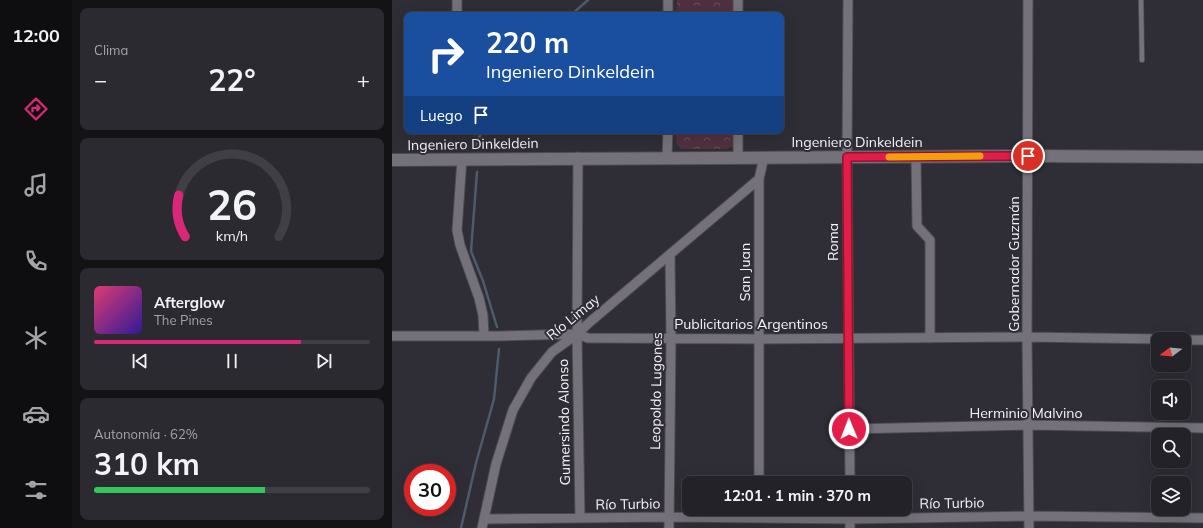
<!DOCTYPE html>
<html lang="es">
<meta charset="utf-8">
<style>
:root{--surface:#232228;--page:#2b2a30;--text:#f1f3f6;--muted:#a3a4a8;--line:#403f45;--accent:#db2777}
body{margin:0;font-family:Mulish,sans-serif;background:var(--page);color:var(--text);height:100vh;display:flex;flex-direction:column;font-size:15px;white-space:nowrap}
*{box-sizing:border-box;margin:0}
p{font-size:13px;color:var(--muted)}
.icon{flex:none;width:22px;height:22px;fill:none;stroke:currentColor;stroke-width:2;stroke-linecap:round;stroke-linejoin:round}
.map{position:relative;flex:1;overflow:hidden}
.panel{display:flex;flex-direction:column;gap:8px;padding:8px;background:#131316;width:320px}
.panel>*{flex:none}
.hud{position:absolute;left:12px;top:12px;width:380px;height:122px;border-radius:8px;box-shadow:0 4px 16px #0002,0 0 0 1px var(--line);background:#1a4fa0;color:#fff;overflow:hidden}
.needle{width:26px;rotate:254deg}
.buttons{position:absolute;left:759px;top:332px;display:grid;gap:8px}
.buttons a{display:grid;place-items:center;width:40px;height:40px;border-radius:8px;background:var(--surface);box-shadow:0 4px 16px #0002,0 0 0 1px var(--line);font-size:20px}
.speed{position:absolute;left:12px;top:464px;display:flex;gap:8px;font-size:20px;font-weight:700;text-align:center}
.speed>*{display:grid;place-content:center;width:52px;height:52px;border-radius:50%;background:var(--surface);box-shadow:0 4px 16px #0002,0 0 0 1px var(--line);line-height:1}
.speed .limit{border:6px solid #d22;background:#fff;color:#111}
.pin{position:absolute;display:grid;place-items:center;width:34px;height:34px;color:#fff;margin:-17px;border:2px solid #fff;border-radius:50%;box-shadow:0 1px 4px #0007}
.me{position:absolute;width:44px;margin:-22px;rotate:359deg;stroke-linejoin:round;filter:drop-shadow(0 0 3px #0008)}
.turn{display:flex;align-items:center;gap:14px;height:84px;padding:0 16px;font-size:18px}
.turn .icon{width:52px;height:52px;stroke-width:2.5}
.turn b{display:block;font-size:28px;line-height:34px}
.then{display:flex;align-items:center;height:38px;padding:0 16px;background:#0003;gap:8px;font-size:15px}
.big{font-size:30px;font-weight:700;line-height:1.1}
.panel .card{flex:1;display:flex;flex-direction:column;justify-content:center;gap:6px;min-width:0;padding:0 14px;border-radius:8px;background:var(--page)}
.panel .dial{align-items:center;gap:0}
.dial svg{height:104px;overflow:visible;fill:none;stroke:var(--line);stroke-width:7;stroke-linecap:round;text-anchor:middle}
.dial text{fill:var(--text);stroke:none}
.song{display:flex;align-items:center;gap:12px}
.cover{width:48px;height:48px;border-radius:6px;background:linear-gradient(135deg,hsl(340 70% 55%),hsl(250 70% 35%))}
.played{height:4px;border-radius:2px;background:linear-gradient(90deg,var(--accent) 75%,var(--line) 75%)}
.keys{display:flex;justify-content:space-around;direction:ltr}
.heat{display:flex;justify-content:space-between;align-items:center;font-size:22px;direction:ltr}
.charge{height:6px;border-radius:3px;background:linear-gradient(90deg,#34c759 62%,var(--line) 0)}
.trip{position:absolute;left:290px;top:476px;width:230px;height:40px;border-radius:8px;background:var(--surface);box-shadow:0 4px 16px #0002,0 0 0 1px var(--line);font-weight:700;line-height:40px;text-align:center}
main{display:flex;flex:1;min-height:0}
.dock{display:flex;flex-direction:column;width:72px;justify-content:space-around;align-items:center;background:#0e0e10;color:var(--muted)}
.dock .icon{width:28px;height:28px}
.dock .active{color:var(--accent)}
.dock b{font-size:18px;color:var(--text)}
.map>svg:first-child{display:block}
.park{fill:url(#park-crowns)}
.lines{fill:none;stroke-linecap:round;stroke-linejoin:round}
.stream{stroke:#4c5c6d;stroke-width:2.5}
.lane-casing{stroke:#4c4a51;stroke-width:6}
.street-casing{stroke:#4c4a51;stroke-width:11}
.secondary-casing{stroke:#4c4a51;stroke-width:14}
.lane{stroke:#74717a;stroke-width:4.5}
.street{stroke:#74717a;stroke-width:9}
.secondary{stroke:#74717a;stroke-width:12}
.route-casing{stroke:#92132f;stroke-width:10}
.route{stroke:#e11d48;stroke-width:7}
.slow{stroke:#f59e0b;stroke-width:7}
.labels{text-anchor:middle;stroke-width:4;stroke-linejoin:round;paint-order:stroke}
.street-label{font-size:14px;fill:#f5f3f8;stroke:#2f2d35}
</style>
<main>
<nav class="dock">
<b>12:00</b>
<svg class="icon active" aria-label="directions" viewBox="0 0 24 24"><path d="M12 3l9 9-9 9-9-9zM9 14v-3h6M13 9l2 2-2 2"/></svg>
<svg class="icon" aria-label="music" viewBox="0 0 24 24"><path d="M9 18V5l10-2v13"/><circle cx="6" cy="18" r="3"/><circle cx="16" cy="16" r="3"/></svg>
<svg class="icon" aria-label="phone" viewBox="0 0 24 24"><path d="M5 4h4l2 5-3 2q2 4 5 5l2-3 5 2v4C11 20 4 13 5 4z"/></svg>
<svg class="icon" aria-label="climate" viewBox="0 0 24 24"><path d="M12 3v18M4 7l16 10M4 17L20 7"/></svg>
<svg class="icon" aria-label="car" viewBox="0 0 24 24"><path d="M5 17H2v-5l4-1 3-4h7l3 4 3 1v5h-3M9 17h6M6 11h13"/><circle cx="7" cy="17" r="2"/><circle cx="17" cy="17" r="2"/></svg>
<svg class="icon" aria-label="filters" viewBox="0 0 24 24"><path d="M4 7h16M4 17h16"/><circle cx="9" cy="7" r="2"/><circle cx="15" cy="17" r="2"/></svg>
</nav>
<section class="panel">
<div class="card"><p>Clima</p>
<div class="heat"><a>−</a><b class="big">22°</b><a>+</a></div>
</div>
<div class="card dial"><svg viewBox="0 0 100 80">
<path d="M14 69A42 42 0 1 1 86 69"/>
<path d="M14 69A42 42 0 0 1 9 37" stroke="#db2777"/>
<text x="50" y="56" font-size="32" font-weight="700">26</text>
<text x="50" y="72" font-size="11">km/h</text>
</svg></div>
<div class="card">
<div class="song"><i class="cover"></i><div><b>Afterglow</b><p>The Pines</p></div></div>
<div class="played"></div>
<div class="keys"><svg class="icon" aria-label="previous" viewBox="0 0 24 24"><path d="M18 5L8 12l10 7zM5 5v14"/></svg><svg class="icon" aria-label="pause" viewBox="0 0 24 24"><path d="M8 5v14M16 5v14"/></svg><svg class="icon" aria-label="next" viewBox="0 0 24 24"><path d="M6 5l10 7-10 7zM19 5v14"/></svg></div>
</div>
<div class="card"><p>Autonomía · 62%</p><b class="big">310 km</b><div class="charge"></div></div>
</section>
<div class="map">
<svg width="811" height="528" viewBox="0 0 811 528">
<defs>
<pattern id="park-crowns" width="20" height="18" patternUnits="userSpaceOnUse"><rect width="20" height="18" fill="#50303e"/><path d="M2 6a3 3 0 1 1 6 0M12 15a3 3 0 1 1 6 0" fill="none" stroke="#6a4e5b"/></pattern>
</defs>
<rect width="100%" height="100%" fill="#2f2d35"/>
<!-- park -->
<path class="park" d="M285,0H341V15H284Z
M284,131H341V146L335,149H289L284,143Z"/>
<g class="lines">
<!-- stream -->
<path class="stream" d="M179,15L196,0
M84,145L90,131
M85,172L79,251L91,281L105,327
M69,528L84,463L102,399L107,349"/>
<!-- lane casing -->
<g class="lane-casing">
<path id="lane" d="M749,0L750,60
M14,52H15"/>
</g>
<!-- street casing -->
<g class="street-casing">
<path id="street" d="M65,0V15
M276,0V15
M456,0L455,157L458,483
M636,0L635,337L637,528
M346,15V0
M186,157L185,334L188,518
M275,157L276,131
M346,157V131
M524,157L525,226L538,240V338
M70,159L65,230L68,245L87,298L91,315L92,336
M0,336H106L185,334L196,338L367,339L635,337L766,339
M792,340H811
M457,429L636,425L811,428
M367,483V179L372,157
M93,519L276,517L458,519L637,516L811,518
M90,528L104,464L121,410L139,378L160,352L185,334L199,321L367,179
M277,528L279,338L278,255
M458,528V509"/>
</g>
<!-- secondary casing -->
<g class="secondary-casing">
<path id="secondary" d="M0,160L636,156L811,157"/>
</g>
<!-- lane -->
<use href="#lane" class="lane"/>
<!-- street -->
<use href="#street" class="street"/>
<!-- secondary -->
<use href="#secondary" class="secondary"/>
</g>
<g class="lines">
<!-- route casing -->
<g class="route-casing">
<path id="route" d="M457,429L455,157L636,156"/>
</g>
<!-- route -->
<use href="#route" class="route"/>
<!-- slow -->
<path class="slow" d="M497,157L588,156"/>
</g>
<g class="labels">
<!-- street labels -->
<g class="street-label">
<text x="465" y="147">Ingeniero Dinkeldein</text>
<text transform="translate(81 144) rotate(-1)" y="5">Ingeniero Dinkeldein</text>
<text transform="translate(441 242) rotate(-90)" y="5">Roma</text>
<text transform="translate(622 264) rotate(-90)" y="5">Gobernador Guzmán</text>
<text transform="translate(353 272) rotate(-90)" y="5">San Juan</text>
<text transform="translate(181 317) rotate(-39)" y="5">Río Limay</text>
<text x="359" y="329">Publicitarios Argentinos</text>
<text transform="translate(264 391) rotate(-89)" y="5">Leopoldo Lugones</text>
<text x="634" y="418">Herminio Malvino</text>
<text transform="translate(172 422) rotate(-91)" y="5">Gumersindo Alonso</text>
<text transform="translate(560 503) rotate(-1)" y="5">Río Turbio</text>
<text transform="translate(236 504) rotate(-1)" y="5">Río Turbio</text>
</g>
</g>
</svg>
<div class="buttons">
<a><svg class="needle" viewBox="-14 -14 28 28"><path d="M0-13l5 13h-10z" fill="#e53935"/><path d="M0 13l5-13h-10z" fill="#a3a4a8"/></svg></a>
<a><svg class="icon" aria-label="sound" viewBox="0 0 24 24"><path d="M4 9h4l5-4v14l-5-4H4zM17 9q2 3 0 6"/></svg></a>
<a><svg class="icon" aria-label="search" viewBox="0 0 24 24"><circle cx="10" cy="10" r="6"/><path d="M15 15l6 6"/></svg></a>
<a><svg class="icon" aria-label="layers" viewBox="0 0 24 24"><path d="M12 4l9 5-9 5-9-5zM3 14l9 5 9-5"/></svg></a>
</div>
<div class="speed"><div class="limit">30</div></div>
<div class="pin" style="left:636px;top:156px;background:#d93025"><svg class="icon" aria-label="arrive" viewBox="0 0 24 24"><path d="M6 21V4h12l-3 4 3 4H6"/></svg></div>
<svg class="me" style="left:457px;top:429px" viewBox="-20 -20 40 40"><circle r="17" fill="#e11d48" stroke="#fff" stroke-width="3"/><path d="M0-11L8 9 0 5-8 9z" fill="#fff"/></svg>
<div class="trip">12:01 · 1 min · 370 m</div>
<div class="hud">
<div class="turn"><svg class="icon" aria-label="right" viewBox="0 0 24 24"><path d="M7 20v-9h11M14 6l5 5-5 5"/></svg><div><b>220 m</b>Ingeniero Dinkeldein</div></div>
<div class="then">Luego<svg class="icon" aria-label="arrive" viewBox="0 0 24 24"><path d="M6 21V4h12l-3 4 3 4H6"/></svg></div>
</div>
</div>
</main>
